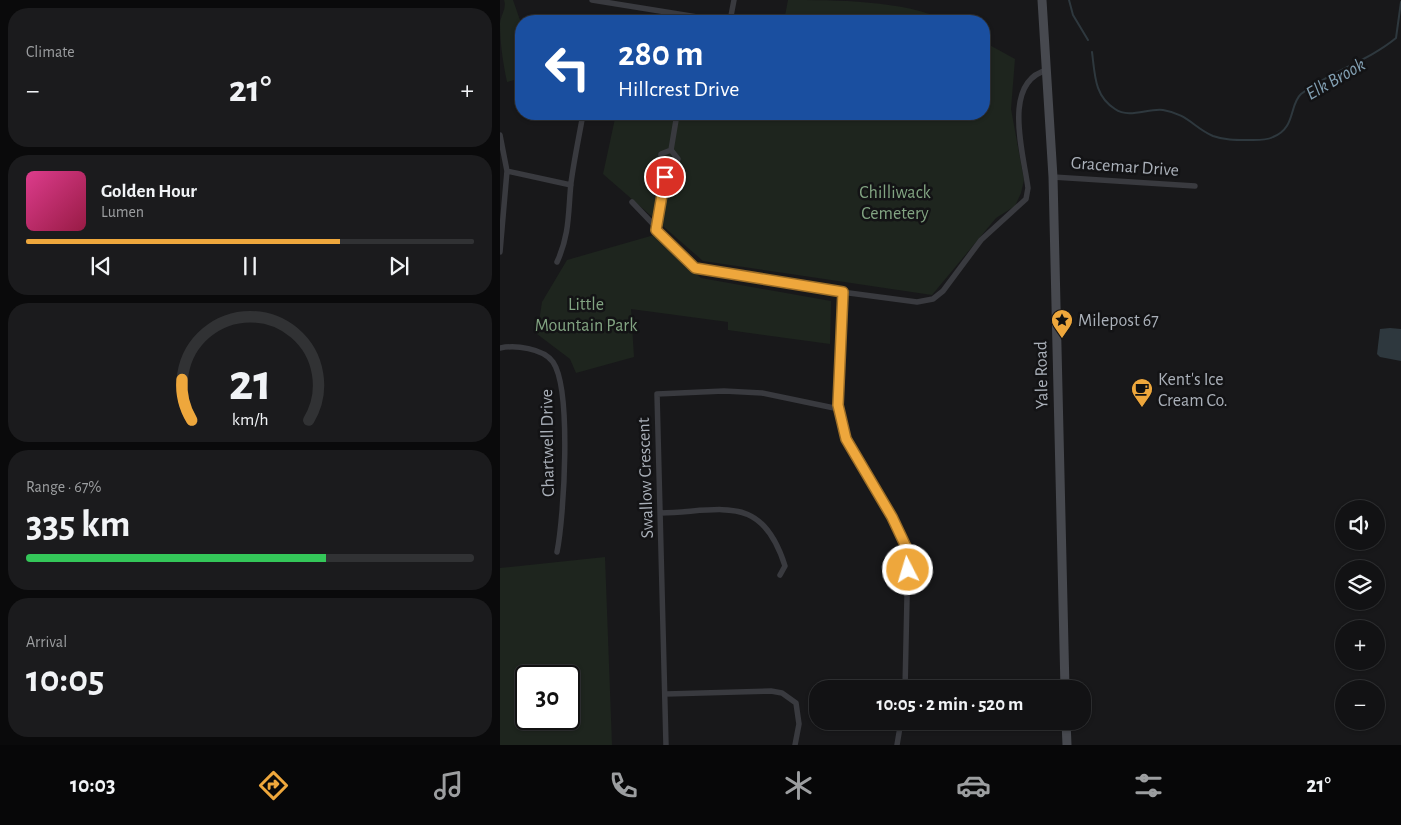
<!DOCTYPE html>
<meta charset="utf-8">
<style>
:root{--surface:#121214;--page:#1b1b1d;--text:#f1f3f6;--muted:#9c9ea0;--line:#313234;--accent:#eea73c}
body{margin:0;font-family:"Alegreya Sans",sans-serif;background:var(--page);color:var(--text);height:100vh;display:flex;flex-direction:column;font-size:19px;white-space:nowrap}
*{box-sizing:border-box;margin:0}
p{font-size:16px;color:var(--muted)}
.icon{flex:none;width:28px;height:28px;fill:none;stroke:currentColor;stroke-width:2;stroke-linecap:round;stroke-linejoin:round}
.map{position:relative;flex:1;overflow:hidden}
.sheet{display:flex;flex-direction:column;gap:8px;padding:8px;background:#0a0a0b;width:500px}
.sheet>*{flex:none}
.guide{position:absolute;left:15px;top:15px;width:475px;height:105px;border-radius:20px;box-shadow:0 1px 4px #0004,0 0 0 1px var(--line);background:#1a4fa0;color:#fff;overflow:hidden}
.buttons{position:absolute;left:835px;top:500px;display:grid;gap:10px}
.buttons a{display:grid;place-items:center;width:50px;height:50px;border-radius:50%;background:var(--surface);box-shadow:0 1px 4px #0004,0 0 0 1px var(--line);font-size:25px}
.speed{position:absolute;left:15px;top:665px;display:flex;gap:10px;font-size:25px;font-weight:700;text-align:center}
.speed>*{display:grid;place-content:center;width:65px;height:65px;border-radius:50%;background:var(--surface);box-shadow:0 1px 4px #0004,0 0 0 1px var(--line);line-height:1}
.speed .limit{border:2px solid #111;border-radius:8px;background:#fff;color:#111}
.pin{position:absolute;display:grid;place-items:center;width:42px;height:42px;color:#fff;margin:-21px;border:2px solid #fff;border-radius:50%;box-shadow:0 1px 5px #0007}
.me{position:absolute;width:55px;margin:-28px;rotate:355deg;stroke-linejoin:round;filter:drop-shadow(0 0 4px #0008)}
.turn{display:flex;align-items:center;gap:18px;height:105px;padding:0 20px;font-size:22px}
.turn .icon{width:65px;height:65px;stroke-width:2.5}
.turn b{display:block;font-size:35px;line-height:42px}
.big{font-size:38px;font-weight:700;line-height:1.1}
.sheet .widget{flex:1;display:flex;flex-direction:column;justify-content:center;gap:8px;min-width:0;padding:0 18px;border-radius:20px;background:var(--page)}
.sheet .dial{align-items:center;gap:0}
.dial svg{height:130px;overflow:visible;fill:none;stroke:var(--line);stroke-width:7;stroke-linecap:round;text-anchor:middle}
.dial text{fill:var(--text);stroke:none}
.song{display:flex;align-items:center;gap:15px}
.cover{width:60px;height:60px;border-radius:8px;background:linear-gradient(135deg,hsl(330 70% 55%),hsl(340 70% 35%))}
.played{height:5px;border-radius:2px;background:linear-gradient(90deg,var(--accent) 70%,var(--line) 70%)}
.keys{display:flex;justify-content:space-around;direction:ltr}
.heat{display:flex;justify-content:space-between;align-items:center;font-size:28px;direction:ltr}
.charge{height:8px;border-radius:4px;background:linear-gradient(90deg,#34c759 67%,var(--line) 0)}
.trip{position:absolute;left:309px;top:680px;width:282px;height:50px;border-radius:20px;background:var(--surface);box-shadow:0 1px 4px #0004,0 0 0 1px var(--line);font-weight:700;line-height:50px;text-align:center}
.dock{display:flex;height:80px;justify-content:space-around;align-items:center;background:#070708;color:var(--muted)}
.dock .icon{width:35px;height:35px}
.dock .on{color:var(--accent)}
.dock b{font-size:22px;color:var(--text)}
main{display:flex;flex:1;min-height:0}
.map>svg:first-child{display:block}
.green{fill:#1e251e;fill-rule:evenodd}
.water{fill:#2e383e}
.lines{fill:none;stroke-linecap:round;stroke-linejoin:round}
.stream{stroke:#2e383e;stroke-width:2}
.street{stroke:#393a3f;stroke-width:5.5}
.secondary{stroke:#47494f;stroke-width:9}
.route-casing{stroke:#9b6d27;stroke-width:12}
.route{stroke:#eea73c;stroke-width:9}
.labels{text-anchor:middle;stroke-width:5;stroke-linejoin:round;paint-order:stroke}
.street-label{font-size:18px;fill:#aab0b9;stroke:#131315}
.park-label{font-size:18px;fill:#82a482;stroke:#131315}
.poi-label{font-size:18px;fill:#aab0b9;stroke:#131315;text-anchor:start}
.water-label{font-size:19px;font-style:italic;fill:#83a0b3;stroke:#131315}
</style>
<main>
<section class="sheet">
<div class="widget"><p>Climate</p>
<div class="heat"><a>−</a><b class="big">21°</b><a>+</a></div>
</div>
<div class="widget">
<div class="song"><i class="cover"></i><div><b>Golden Hour</b><p>Lumen</p></div></div>
<div class="played"></div>
<div class="keys"><svg class="icon" aria-label="previous" viewBox="0 0 24 24"><path d="M18 5L8 12l10 7zM5 5v14"/></svg><svg class="icon" aria-label="pause" viewBox="0 0 24 24"><path d="M8 5v14M16 5v14"/></svg><svg class="icon" aria-label="next" viewBox="0 0 24 24"><path d="M6 5l10 7-10 7zM19 5v14"/></svg></div>
</div>
<div class="widget dial"><svg viewBox="0 0 100 80">
<path d="M14 69A42 42 0 1 1 86 69"/>
<path d="M14 69A42 42 0 0 1 8 44" stroke="#eea73c"/>
<text x="50" y="56" font-size="32" font-weight="700">21</text>
<text x="50" y="72" font-size="11">km/h</text>
</svg></div>
<div class="widget"><p>Range · 67%</p><b class="big">335 km</b><div class="charge"></div></div>
<div class="widget"><p>Arrival</p><b class="big">10:05</b></div>
</section>
<div class="map">
<svg width="901" height="745" viewBox="0 0 901 745">
<rect width="100%" height="100%" fill="#18181a"/>
<!-- green -->
<path class="green" d="M4,0H13L21,23V78L7,82C3,63 0,43 0,23C1,15 7,8 4,0Z
M288,0C333,0 406,0 446,21H284Z
M484,42L515,59L511,109L524,180L521,193L515,206L496,218L432,295L203,261L103,174L116,114H484Z
M154,235L201,278L331,301L330,344L228,330V322L131,309L134,357L76,373L70,359L37,334L42,302L67,260Z
M105,557L112,745H0V568ZM69,676V719H26V676Z"/>
<!-- water -->
<path class="water" d="M890,328L901,329V361L880,357L877,354L880,329Z"/>
<g class="lines">
<!-- stream -->
<path class="stream" d="M569,0L573,15L588,40
M592,52C595,74 594,96 615,109C629,119 648,108 663,110C688,114 694,128 713,136C724,140 735,140 747,140C755,140 766,141 773,137C796,128 789,105 801,94C830,71 867,62 896,38L901,2"/>
<!-- street -->
<path class="street" d="M92,0L222,21
M230,21L234,0
M0,135L7,171L0,252
M171,150L177,114
M7,171L71,185
M166,171L175,165L178,159L171,150
M553,177L695,186
M132,202L195,268L319,289L417,302L433,299L443,291L481,240L526,199L528,188C524,155 501,82 547,70
M156,230L166,171L161,163V154L171,150
M57,262C70,234 68,212 71,183C74,160 79,137 83,114
M343,292L338,405L346,439L392,517L408,551L405,689
M0,348C15,345 43,348 53,362C72,390 64,517 57,552
M161,513C224,511 262,493 285,566L280,575
M166,694L271,691L282,693L296,703L299,724L295,745
M166,745L157,394L224,391L262,393L339,409
M397,745L401,721"/>
<!-- secondary -->
<path class="secondary" d="M542,0L553,177L565,689
M566,721L567,745"/>
</g>
<g class="lines">
<!-- route casing -->
<g class="route-casing">
<path id="route" d="M165,177L156,230L195,268L343,292L338,405L346,439L392,517L408,551V570"/>
</g>
<!-- route -->
<use href="#route" class="route"/>
</g>
<!-- icons -->
<defs>
<g id="sight-pin" transform="scale(1.125)"><path d="M0 17L-7.5 6A9.5 9.5 0 1 1 7.5 6Z" fill="#eea73c" stroke="#131315"/><path d="M0-6L1.8-2.2L6-1.7L2.9 1.2L3.7 5.4L0 3.3L-3.7 5.4L-2.9 1.2L-6-1.7L-1.8-2.2Z" fill="#111"/></g>
<g id="cafe-pin" transform="scale(1.125)"><path d="M0 17L-7.5 6A9.5 9.5 0 1 1 7.5 6Z" fill="#eea73c" stroke="#131315"/><path d="M-5.5-4.5H6V0H3Q3 3.5 0 3.5H-2.5Q-5.5 3.5-5.5 0ZM3-3.2v2h1.7v-2ZM-6 4.5H4V6H-6Z" fill="#111"/></g>
</defs>
<g fill-rule="evenodd">
<use href="#sight-pin" x="562" y="320"/>
<use href="#cafe-pin" x="642" y="389"/>
</g>
<g class="labels">
<!-- street labels -->
<g class="street-label">
<text transform="translate(625 166) rotate(4)" y="6">Gracemar Drive</text>
<text transform="translate(541 375) rotate(-91)" y="6">Yale Road</text>
<text transform="translate(47 443) rotate(-91)" y="6">Chartwell Drive</text>
<text transform="translate(145 478) rotate(-92)" y="6">Swallow Crescent</text>
</g>
<!-- park labels -->
<g class="park-label">
<text x="395" y="198">Chilliwack<tspan x="395" dy="21">Cemetery</tspan></text>
<text x="86" y="310">Little<tspan x="86" dy="21">Mountain Park</tspan></text>
</g>
<!-- poi labels -->
<g class="poi-label">
<text x="578" y="326">Milepost 67</text>
<text x="658" y="385">Kent's Ice<tspan x="658" dy="21">Cream Co.</tspan></text>
</g>
<!-- water labels -->
<g class="water-label">
<text transform="translate(835 78) rotate(-30)" y="7">Elk Brook</text>
</g>
</g>
</svg>
<div class="buttons">
<a><svg class="icon" aria-label="sound" viewBox="0 0 24 24"><path d="M4 9h4l5-4v14l-5-4H4zM17 9q2 3 0 6"/></svg></a>
<a><svg class="icon" aria-label="layers" viewBox="0 0 24 24"><path d="M12 4l9 5-9 5-9-5zM3 14l9 5 9-5"/></svg></a>
<a>+</a>
<a>−</a>
</div>
<div class="speed"><div class="limit">30</div></div>
<div class="pin" style="left:165px;top:177px;background:#d93025"><svg class="icon" aria-label="arrive" viewBox="0 0 24 24"><path d="M6 21V4h12l-3 4 3 4H6"/></svg></div>
<svg class="me" style="left:408px;top:570px" viewBox="-20 -20 40 40"><circle r="17" fill="#eea73c" stroke="#fff" stroke-width="3"/><path d="M0-11L8 9 0 5-8 9z" fill="#fff"/></svg>
<div class="trip">10:05 · 2 min · 520 m</div>
<div class="guide">
<div class="turn"><svg class="icon" aria-label="left" viewBox="0 0 24 24"><path d="M17 20v-9H6M10 6l-5 5 5 5"/></svg><div><b>280 m</b>Hillcrest Drive</div></div>
</div>
</div>
</main>
<nav class="dock">
<b>10:03</b>
<svg class="icon on" aria-label="directions" viewBox="0 0 24 24"><path d="M12 3l9 9-9 9-9-9zM9 14v-3h6M13 9l2 2-2 2"/></svg>
<svg class="icon" aria-label="music" viewBox="0 0 24 24"><path d="M9 18V5l10-2v13"/><circle cx="6" cy="18" r="3"/><circle cx="16" cy="16" r="3"/></svg>
<svg class="icon" aria-label="phone" viewBox="0 0 24 24"><path d="M5 4h4l2 5-3 2q2 4 5 5l2-3 5 2v4C11 20 4 13 5 4z"/></svg>
<svg class="icon" aria-label="climate" viewBox="0 0 24 24"><path d="M12 3v18M4 7l16 10M4 17L20 7"/></svg>
<svg class="icon" aria-label="car" viewBox="0 0 24 24"><path d="M5 17H2v-5l4-1 3-4h7l3 4 3 1v5h-3M9 17h6M6 11h13"/><circle cx="7" cy="17" r="2"/><circle cx="17" cy="17" r="2"/></svg>
<svg class="icon" aria-label="filters" viewBox="0 0 24 24"><path d="M4 7h16M4 17h16"/><circle cx="9" cy="7" r="2"/><circle cx="15" cy="17" r="2"/></svg>
<b>21°</b>
</nav>
